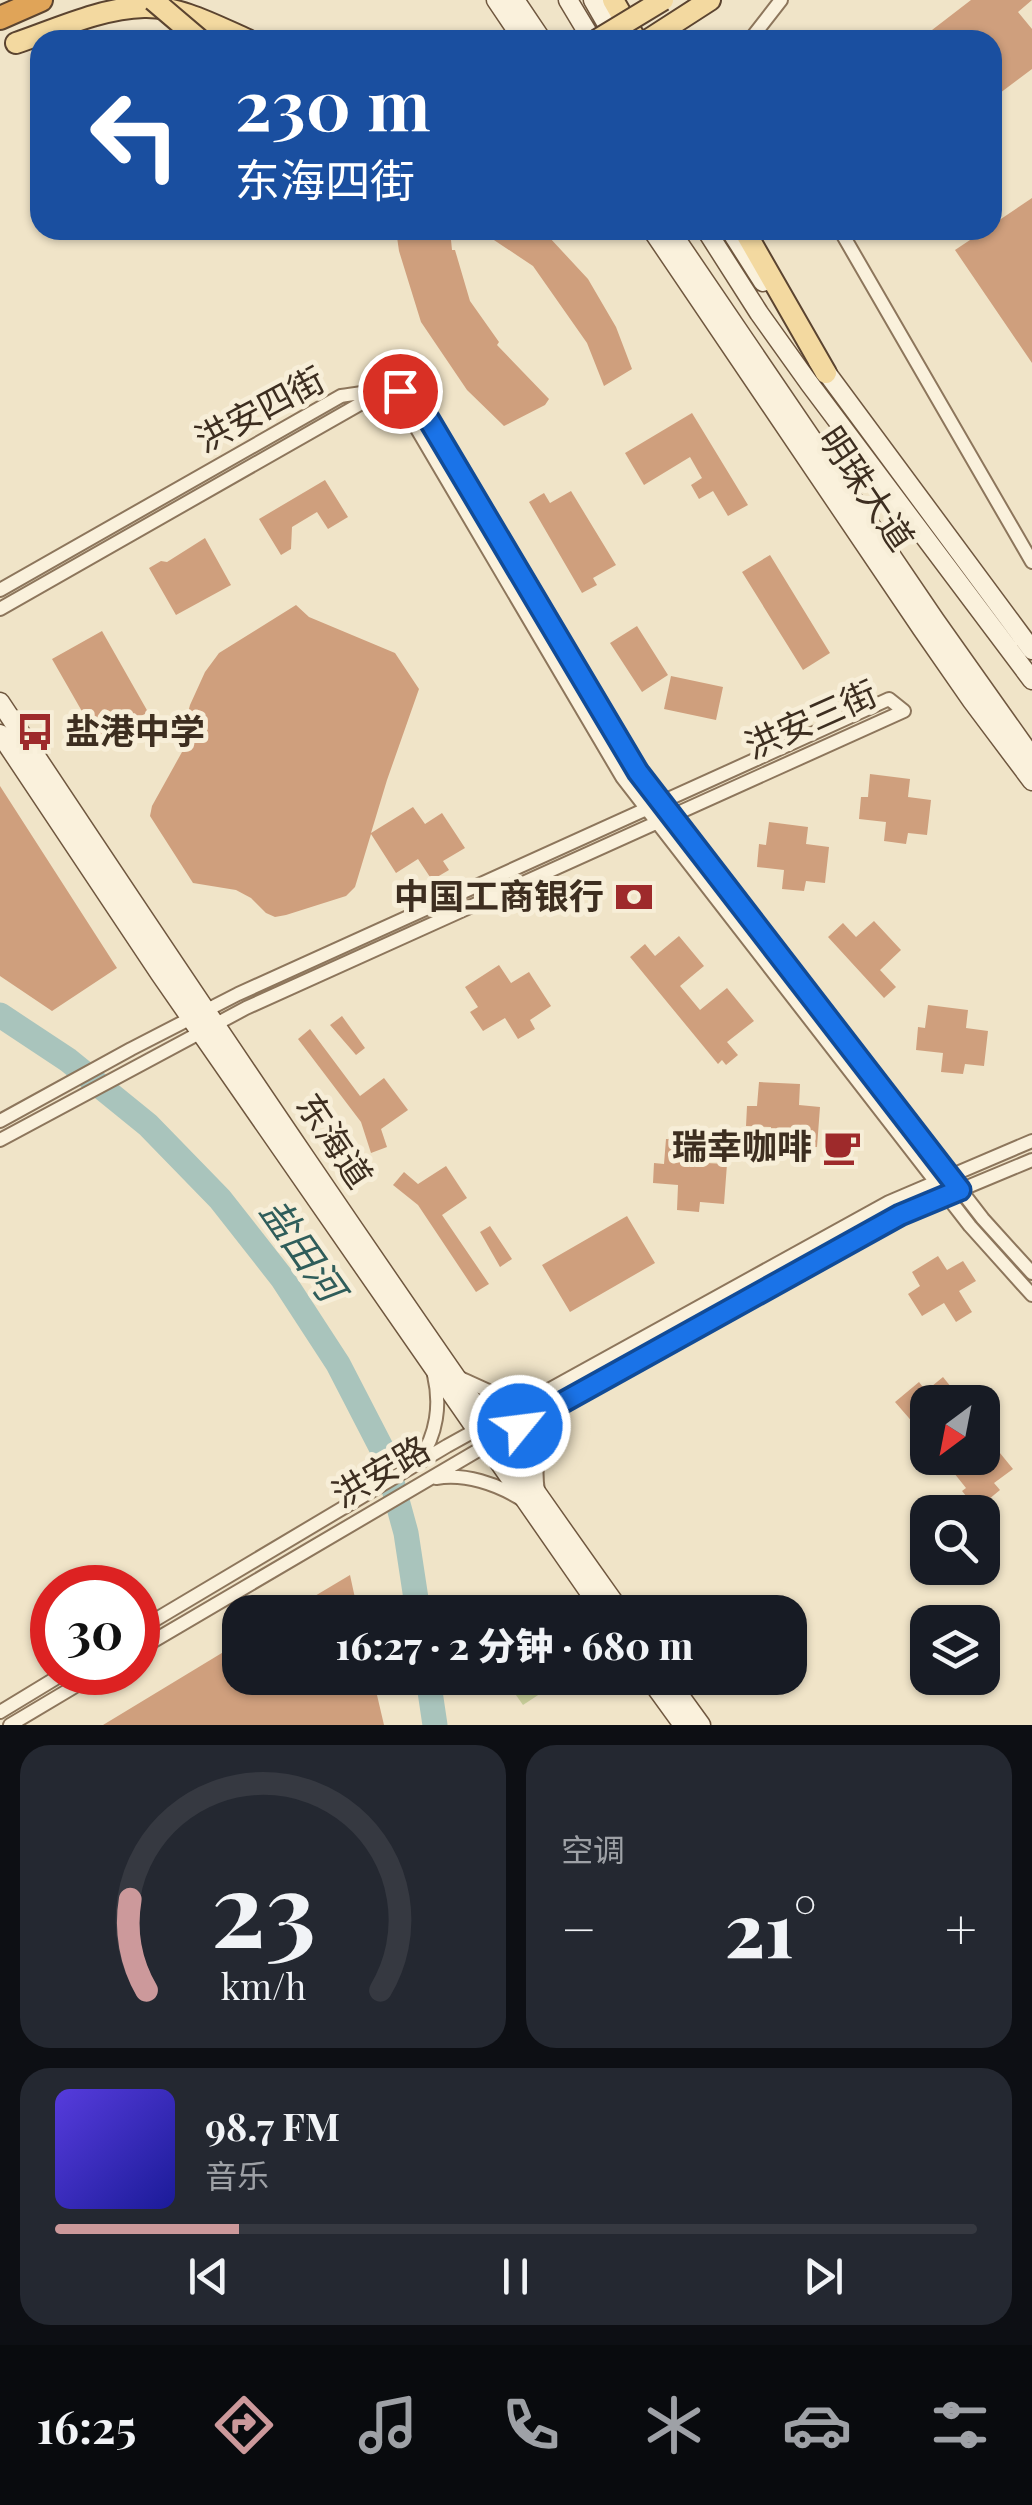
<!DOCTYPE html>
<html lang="zh">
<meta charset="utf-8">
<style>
:root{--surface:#171b24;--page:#242831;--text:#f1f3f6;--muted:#9ea1a6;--line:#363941;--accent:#cc999b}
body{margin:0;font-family:"Playfair Display","Noto Sans SC",serif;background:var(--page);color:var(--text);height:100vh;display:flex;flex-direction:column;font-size:38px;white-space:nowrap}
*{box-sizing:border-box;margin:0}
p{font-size:32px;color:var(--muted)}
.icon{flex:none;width:55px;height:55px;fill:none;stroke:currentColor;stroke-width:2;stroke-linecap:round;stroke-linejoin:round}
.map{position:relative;height:1725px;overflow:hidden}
.drawer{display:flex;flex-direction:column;gap:20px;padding:20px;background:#0d0f14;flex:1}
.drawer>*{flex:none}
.hud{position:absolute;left:30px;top:30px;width:972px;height:210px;border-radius:30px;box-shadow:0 2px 8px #0004;background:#1a4fa0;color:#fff;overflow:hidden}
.needle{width:65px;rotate:212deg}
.tools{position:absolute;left:910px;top:1385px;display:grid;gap:20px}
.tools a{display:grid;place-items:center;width:90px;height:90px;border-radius:20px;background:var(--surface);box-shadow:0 2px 8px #0004;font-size:50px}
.speed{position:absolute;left:30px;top:1565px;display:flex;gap:20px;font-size:50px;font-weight:700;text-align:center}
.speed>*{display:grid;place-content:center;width:130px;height:130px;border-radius:50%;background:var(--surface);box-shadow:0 2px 8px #0004;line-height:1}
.speed .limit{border:15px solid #d22;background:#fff;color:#111}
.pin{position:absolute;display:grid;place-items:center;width:85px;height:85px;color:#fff;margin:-42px;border:5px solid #fff;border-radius:50%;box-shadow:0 2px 10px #0007}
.me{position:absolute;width:110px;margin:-55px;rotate:61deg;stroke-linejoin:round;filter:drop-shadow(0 0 8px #0008)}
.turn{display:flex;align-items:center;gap:35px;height:210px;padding:0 40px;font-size:45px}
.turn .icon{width:130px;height:130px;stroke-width:2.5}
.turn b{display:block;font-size:70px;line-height:85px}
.big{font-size:75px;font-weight:800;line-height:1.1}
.drawer .tile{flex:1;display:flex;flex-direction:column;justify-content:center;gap:15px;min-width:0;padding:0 35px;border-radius:30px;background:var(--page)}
.drawer .dial{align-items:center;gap:0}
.dial svg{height:260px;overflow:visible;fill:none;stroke:var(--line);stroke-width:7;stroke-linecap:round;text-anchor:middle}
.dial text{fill:var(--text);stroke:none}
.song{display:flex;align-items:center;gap:30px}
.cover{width:120px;height:120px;border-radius:15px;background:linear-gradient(135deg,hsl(250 70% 55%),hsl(240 70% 35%))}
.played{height:10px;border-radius:5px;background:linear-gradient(90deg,var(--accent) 20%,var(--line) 20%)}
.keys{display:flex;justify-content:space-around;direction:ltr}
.heat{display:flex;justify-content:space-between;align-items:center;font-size:55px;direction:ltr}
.drawer .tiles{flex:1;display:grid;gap:20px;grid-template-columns:1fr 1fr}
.tile:last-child{grid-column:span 2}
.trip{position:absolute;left:222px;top:1595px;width:585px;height:100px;border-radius:30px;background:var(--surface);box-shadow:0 2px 8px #0004;font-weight:800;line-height:100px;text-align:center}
.tabs{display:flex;height:160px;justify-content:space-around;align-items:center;background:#090b0e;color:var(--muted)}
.tabs .icon{width:70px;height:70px}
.tabs .selected{color:var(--accent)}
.tabs b{font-size:45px;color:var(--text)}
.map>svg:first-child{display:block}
.green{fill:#c9cf9b}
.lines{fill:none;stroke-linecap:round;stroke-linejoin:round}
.river{stroke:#a9c4bc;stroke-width:25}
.building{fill:#cf9f7d}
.street-casing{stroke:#8d765c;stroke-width:16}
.secondary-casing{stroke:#6f573f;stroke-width:21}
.primary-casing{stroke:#5b4430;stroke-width:24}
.highway-casing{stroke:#5b4430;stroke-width:26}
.street{stroke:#faf1dc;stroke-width:12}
.secondary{stroke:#faf1dc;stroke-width:18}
.primary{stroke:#f3d9a0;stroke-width:20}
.highway{stroke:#e0a458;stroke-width:22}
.primary-bridge-casing{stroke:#5b4430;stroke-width:24;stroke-linecap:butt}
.primary-bridge{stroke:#f3d9a0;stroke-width:20}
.route-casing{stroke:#114b97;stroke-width:25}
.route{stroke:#1a73e8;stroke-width:18}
.labels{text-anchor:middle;stroke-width:10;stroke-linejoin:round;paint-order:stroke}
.street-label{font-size:35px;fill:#3d2e20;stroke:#f7eed8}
.poi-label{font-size:35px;font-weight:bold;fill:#3d2e20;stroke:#f7eed8;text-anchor:end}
.water-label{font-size:38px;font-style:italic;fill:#2f5d5a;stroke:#f7eed8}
</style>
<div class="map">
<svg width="1032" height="1725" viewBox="0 0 1032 1725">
<rect width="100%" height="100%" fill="#f0e4c8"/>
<!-- green -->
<path class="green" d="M504,1678H564L523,1705Z"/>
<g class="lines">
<!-- river -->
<path class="river" d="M0,1015L68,1060L148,1125L220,1199L282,1278L338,1364L384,1453L406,1533L418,1612
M428,1678L435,1725"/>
</g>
<!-- building -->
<path class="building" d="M971,0H1032L1018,12L1032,29V69L992,99V40H919Z
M1032,198V363L955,250L985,230H992V225Z
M396,230H450L452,250H455L470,301L499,342L497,345L549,399L545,405L504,426L467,390L421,322L399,251Z
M479,230H538L549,237L588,279L616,327L632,369L604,386L587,343L533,266Z
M692,413L748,505L728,516L713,491L699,499L691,485L702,478L690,457L644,485L625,453Z
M325,480L348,517L328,529L317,512L292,527L291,549L281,555L259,519Z
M571,491L616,565L593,578L597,585L582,593L529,502L544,493L550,503Z
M205,538L231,585L176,615L149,568L161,561L167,562Z
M770,555L830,653L803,670L742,572Z
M296,605L309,617L395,653L419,689L387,780L371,833L413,807L425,824L442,813L465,848L443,861L449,870L432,880L418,859L396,873L371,834L355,887L346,896L286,915L275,917L266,913L251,898L236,890L193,883L150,816L152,806L182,752L183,731L190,705L205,672L219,653Z
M637,626L668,675L642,692L610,643Z
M102,631L148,712L99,741L52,659Z
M671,676L723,687L716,720L664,709Z
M870,774L910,779L908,797L931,800L927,835L908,833L906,844L884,841L886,822L859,819L861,797H868Z
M0,786L117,968L52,1011L0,976Z
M769,822L808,827L806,844L829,847L825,883L806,881L804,891L782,889L784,870L757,867L759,844L766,845Z
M874,921L901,950L880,970L896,987L884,998L828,937L843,923L856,937Z
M679,936L704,966L680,986L700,1010L727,988L754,1021L727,1042L738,1055L726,1065L722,1060L718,1064L630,957L645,944L655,956Z
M499,965L511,983L529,972L551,1006L530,1020L535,1029L518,1039L505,1018L483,1031L470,1012L478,1007L465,987Z
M928,1005L968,1010L966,1028L988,1031L984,1066L965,1064L963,1074L941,1072L943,1053L916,1050L918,1027L925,1028Z
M342,1016L365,1048L356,1055L330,1025Z
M310,1029L360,1096L384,1078L408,1110L381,1129L387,1147L371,1153L361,1122L298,1039Z
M759,1082L800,1084L799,1105L820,1107L817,1147L793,1145V1155L770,1154L771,1127L746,1126L747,1106H757Z
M666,1139L707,1141L706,1163L727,1164L724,1204L700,1202L699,1212L677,1210L678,1185L653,1183L654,1163L664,1164Z
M446,1166L467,1198L442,1215L489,1284L476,1292L418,1205L393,1185L404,1172L418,1184Z
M627,1216L655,1263L570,1312L542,1265Z
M490,1226L512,1259L500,1267L480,1232Z
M938,1256L947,1270L963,1261L976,1281L959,1291L972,1312L956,1322L944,1303L922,1316L908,1294L920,1286L912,1272Z
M943,1377L963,1402H928V1440L895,1402L919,1382L926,1391Z
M982,1431L1013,1469L994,1483L1000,1490L977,1509L962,1491L966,1488L942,1458H982Z
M350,1575L358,1612H288Z
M240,1642V1678H373L384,1725H103Z"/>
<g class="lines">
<!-- street casing -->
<g class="street-casing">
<path id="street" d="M750,40L781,0
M840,230L1032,562
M382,393L394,398L407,412L622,777L970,1226L1032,1295
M0,590L341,396C384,391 402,378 429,420L638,772L983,1219L1032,1273
M0,609L374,396
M0,1121L131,1049L238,994L889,699L904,711L246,1008L0,1140
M460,1378L493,1393L537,1396
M419,1460C437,1435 441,1404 434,1375
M436,1478C465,1473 497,1484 521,1499
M538,1491C533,1461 541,1431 559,1406
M138,1630L447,1446L889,1202L1032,1141
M138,1650L528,1421L900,1215L1032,1160
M0,1712L66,1672
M10,1725L99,1672"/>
</g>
<!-- secondary casing -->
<g class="secondary-casing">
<path id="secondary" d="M496,0L523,40
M515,0L542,40
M568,0L592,40
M593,0L616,40
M652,230L922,629L972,701L1032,781
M670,230L935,620L1032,757
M706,230L759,313L809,383L1032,680
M730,230L763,282
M818,361L1032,650
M0,702C203,1008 408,1313 621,1612
M0,734L160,974L603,1612
M649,1678L683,1725
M667,1678L701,1725"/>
</g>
<!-- primary casing -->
<g class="primary-casing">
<path id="primary" d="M613,0L636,40
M648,40L710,0
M16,43C57,29 101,8 144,7C180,6 216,26 248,40
M744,230L826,373"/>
</g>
<!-- highway casing -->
<g class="highway-casing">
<path id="highway" d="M0,18L41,0"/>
</g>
<!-- street -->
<use href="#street" class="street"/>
<!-- secondary -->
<use href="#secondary" class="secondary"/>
<!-- primary -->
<use href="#primary" class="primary"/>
<!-- highway -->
<use href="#highway" class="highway"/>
<!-- primary-bridge casing -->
<g class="primary-bridge-casing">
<path id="primary-bridge" d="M153,0L200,40
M597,40L663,0"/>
</g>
<!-- primary-bridge -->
<use href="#primary-bridge" class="primary-bridge"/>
</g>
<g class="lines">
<!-- route casing -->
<g class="route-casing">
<path id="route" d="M400,391L412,398L429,420L638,772L960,1190L900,1215L520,1426"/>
</g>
<!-- route -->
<use href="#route" class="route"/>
</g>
<!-- icons -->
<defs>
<g id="bus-bare" transform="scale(3)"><path d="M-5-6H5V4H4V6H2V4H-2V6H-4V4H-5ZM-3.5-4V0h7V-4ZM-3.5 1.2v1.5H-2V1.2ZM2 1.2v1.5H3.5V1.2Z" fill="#9e2a2b" stroke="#f7eed8" stroke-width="2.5" paint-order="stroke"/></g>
<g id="bank-bare" transform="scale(3)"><path d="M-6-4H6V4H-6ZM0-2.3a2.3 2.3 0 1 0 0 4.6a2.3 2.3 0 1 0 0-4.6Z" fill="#9e2a2b" stroke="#f7eed8" stroke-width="2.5" paint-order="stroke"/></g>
<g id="cafe-bare" transform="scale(3)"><path d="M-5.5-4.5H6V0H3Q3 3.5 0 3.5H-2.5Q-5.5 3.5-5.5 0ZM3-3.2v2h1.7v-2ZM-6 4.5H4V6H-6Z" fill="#9e2a2b" stroke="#f7eed8" stroke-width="2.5" paint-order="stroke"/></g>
</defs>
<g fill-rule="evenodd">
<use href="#bus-bare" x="35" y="732"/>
<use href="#bank-bare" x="634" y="897"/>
<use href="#cafe-bare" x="842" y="1147"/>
</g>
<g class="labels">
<!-- street labels -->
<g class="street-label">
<text transform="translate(260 410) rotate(-28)" y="12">洪安四街</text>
<text transform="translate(866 489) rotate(56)" y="12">明珠大道</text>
<text transform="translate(811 720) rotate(-24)" y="12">洪安三街</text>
<text transform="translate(334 1141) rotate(56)" y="12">东海道</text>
<text transform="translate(381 1472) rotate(-30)" y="12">洪安路</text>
</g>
<!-- poi labels -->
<g class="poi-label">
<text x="65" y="744" text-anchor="start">盐港中学</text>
<text x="604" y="909">中国工商银行</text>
<text x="812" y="1159">瑞幸咖啡</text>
</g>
<!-- water labels -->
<g class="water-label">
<text transform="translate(302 1250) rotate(55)" y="13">盐田河</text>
</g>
</g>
</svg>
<div class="tools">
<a><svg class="needle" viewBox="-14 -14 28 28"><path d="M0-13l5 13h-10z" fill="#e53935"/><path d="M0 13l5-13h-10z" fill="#9ea1a6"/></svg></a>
<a><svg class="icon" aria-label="search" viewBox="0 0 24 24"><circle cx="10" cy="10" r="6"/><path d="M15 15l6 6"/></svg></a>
<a><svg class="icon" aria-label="layers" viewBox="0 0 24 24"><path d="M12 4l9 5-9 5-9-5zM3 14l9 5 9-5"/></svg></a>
</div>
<div class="speed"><div class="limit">30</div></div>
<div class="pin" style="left:400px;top:391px;background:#d93025"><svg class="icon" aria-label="arrive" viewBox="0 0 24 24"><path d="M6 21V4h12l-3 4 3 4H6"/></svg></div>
<svg class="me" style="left:520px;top:1426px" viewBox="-20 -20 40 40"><circle r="17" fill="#1a73e8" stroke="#fff" stroke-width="3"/><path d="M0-11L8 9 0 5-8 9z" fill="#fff"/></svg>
<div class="trip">16:27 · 2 分钟 · 680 m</div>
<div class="hud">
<div class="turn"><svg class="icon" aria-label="left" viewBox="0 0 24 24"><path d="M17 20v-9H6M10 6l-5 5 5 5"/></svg><div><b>230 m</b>东海四街</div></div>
</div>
</div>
<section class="drawer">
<div class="tiles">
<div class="tile dial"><svg viewBox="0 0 100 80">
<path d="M14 69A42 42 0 1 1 86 69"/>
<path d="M14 69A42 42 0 0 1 9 41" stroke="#cc999b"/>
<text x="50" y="56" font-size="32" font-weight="700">23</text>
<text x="50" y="72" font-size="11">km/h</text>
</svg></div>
<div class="tile"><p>空调</p>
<div class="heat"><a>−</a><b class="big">21°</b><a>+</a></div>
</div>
<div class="tile">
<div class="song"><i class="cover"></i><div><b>98.7 FM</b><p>音乐</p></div></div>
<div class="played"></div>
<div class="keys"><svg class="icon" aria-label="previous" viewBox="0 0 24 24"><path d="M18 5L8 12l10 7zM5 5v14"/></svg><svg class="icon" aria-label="pause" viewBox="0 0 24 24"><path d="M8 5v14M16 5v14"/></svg><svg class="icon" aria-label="next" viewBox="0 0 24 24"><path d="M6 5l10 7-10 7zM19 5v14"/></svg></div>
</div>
</div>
</section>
<nav class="tabs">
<b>16:25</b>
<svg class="icon selected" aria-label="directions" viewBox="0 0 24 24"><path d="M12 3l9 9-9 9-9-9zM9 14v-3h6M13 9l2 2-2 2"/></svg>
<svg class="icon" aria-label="music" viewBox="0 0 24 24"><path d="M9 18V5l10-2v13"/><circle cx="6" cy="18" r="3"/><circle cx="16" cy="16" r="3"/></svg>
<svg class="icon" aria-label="phone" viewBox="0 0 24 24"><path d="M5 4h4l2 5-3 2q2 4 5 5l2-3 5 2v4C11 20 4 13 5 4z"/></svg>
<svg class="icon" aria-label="climate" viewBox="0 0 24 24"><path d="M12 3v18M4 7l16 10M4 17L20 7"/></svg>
<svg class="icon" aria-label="car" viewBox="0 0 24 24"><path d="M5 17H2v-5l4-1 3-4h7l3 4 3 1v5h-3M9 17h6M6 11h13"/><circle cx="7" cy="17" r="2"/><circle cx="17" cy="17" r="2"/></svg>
<svg class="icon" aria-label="filters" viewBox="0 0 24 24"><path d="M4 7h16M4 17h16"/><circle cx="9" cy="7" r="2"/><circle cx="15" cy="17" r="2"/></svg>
</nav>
